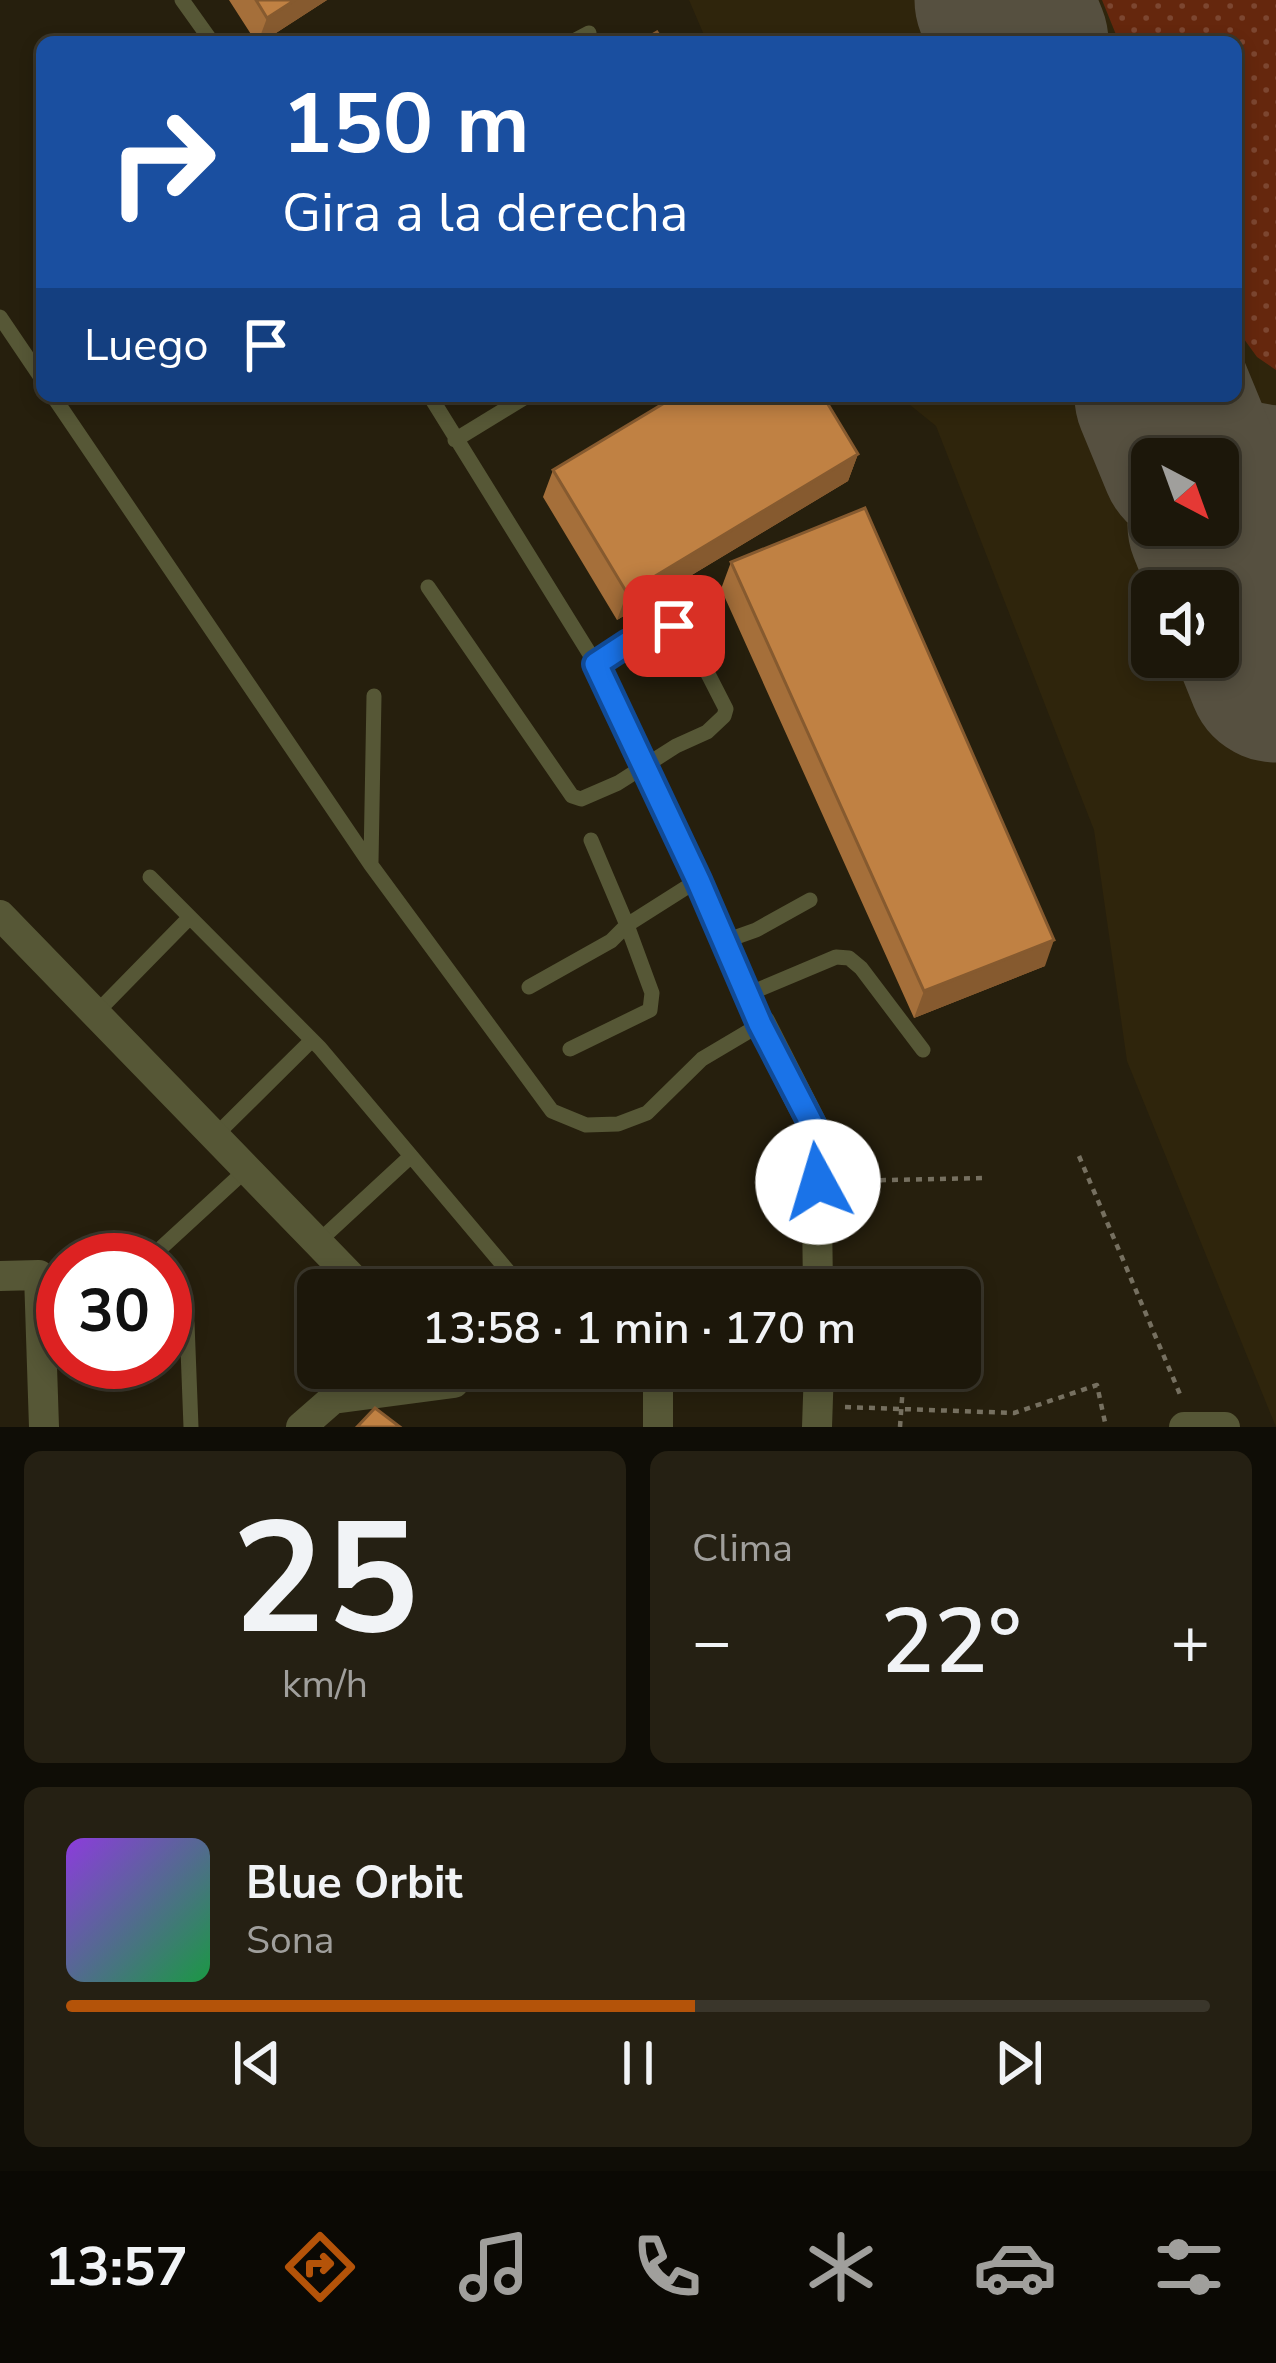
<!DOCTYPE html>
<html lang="es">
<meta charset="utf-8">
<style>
:root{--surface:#1c170a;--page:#252013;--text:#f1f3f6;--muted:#a09f9c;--line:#3a362b;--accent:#b45309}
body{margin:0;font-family:"Nunito Sans",sans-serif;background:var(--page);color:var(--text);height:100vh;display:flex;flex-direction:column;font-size:45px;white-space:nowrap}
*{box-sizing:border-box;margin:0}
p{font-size:39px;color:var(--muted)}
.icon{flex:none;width:66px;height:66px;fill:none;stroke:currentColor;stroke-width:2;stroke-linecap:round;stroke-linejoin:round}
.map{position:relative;height:1427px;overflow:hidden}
.details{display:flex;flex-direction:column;gap:24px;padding:24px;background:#0f0d06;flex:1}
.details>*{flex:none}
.guide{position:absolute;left:36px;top:36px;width:1206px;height:366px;border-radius:18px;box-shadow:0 6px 18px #0003,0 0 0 3px var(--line);background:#1a4fa0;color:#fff;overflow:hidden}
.needle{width:78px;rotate:139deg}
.controls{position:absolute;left:1131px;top:438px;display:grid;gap:24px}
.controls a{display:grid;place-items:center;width:108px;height:108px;border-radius:18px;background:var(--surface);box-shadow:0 6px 18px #0003,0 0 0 3px var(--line);font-size:60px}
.speed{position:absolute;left:36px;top:1233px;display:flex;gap:24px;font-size:60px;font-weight:700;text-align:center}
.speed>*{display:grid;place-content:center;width:156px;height:156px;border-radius:50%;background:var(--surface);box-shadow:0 6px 18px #0003,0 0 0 3px var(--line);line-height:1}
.speed .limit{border:18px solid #d22;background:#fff;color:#111}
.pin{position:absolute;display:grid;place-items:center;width:102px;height:102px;color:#fff;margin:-51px;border-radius:24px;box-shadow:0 6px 18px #0006}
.me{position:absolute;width:132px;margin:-66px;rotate:354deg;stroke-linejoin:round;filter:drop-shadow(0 0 9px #0008)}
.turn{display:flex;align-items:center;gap:42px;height:252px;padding:0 48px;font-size:54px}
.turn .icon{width:156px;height:156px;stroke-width:2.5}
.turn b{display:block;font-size:84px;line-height:102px}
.then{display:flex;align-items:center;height:114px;padding:0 48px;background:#0003;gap:24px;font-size:45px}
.big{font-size:90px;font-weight:600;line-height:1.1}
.details .widget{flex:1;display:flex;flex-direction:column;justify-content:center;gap:18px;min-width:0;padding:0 42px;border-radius:18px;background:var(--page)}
.details .dial{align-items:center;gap:0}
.dial b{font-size:156px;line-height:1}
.song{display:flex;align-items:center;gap:36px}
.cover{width:144px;height:144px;border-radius:18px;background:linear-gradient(135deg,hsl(270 70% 55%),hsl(140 70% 35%))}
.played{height:12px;border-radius:6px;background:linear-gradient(90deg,var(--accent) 55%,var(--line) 55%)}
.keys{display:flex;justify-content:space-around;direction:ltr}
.heat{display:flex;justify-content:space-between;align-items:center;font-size:66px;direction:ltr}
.details .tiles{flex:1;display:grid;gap:24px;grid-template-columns:1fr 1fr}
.widget:last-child{grid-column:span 2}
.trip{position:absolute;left:297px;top:1269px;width:684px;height:120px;border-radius:18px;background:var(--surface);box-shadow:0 6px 18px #0003,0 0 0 3px var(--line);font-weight:600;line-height:120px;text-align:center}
.menu{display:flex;height:192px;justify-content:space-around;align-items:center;background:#0b0904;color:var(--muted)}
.menu .icon{width:84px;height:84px}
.menu .current{color:var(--accent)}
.menu b{font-size:54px;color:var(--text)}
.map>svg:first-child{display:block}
.built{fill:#2f250c;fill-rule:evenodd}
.grass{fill:url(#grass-dots)}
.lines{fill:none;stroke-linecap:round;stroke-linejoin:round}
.taxiway{stroke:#565040;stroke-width:69}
.runway{stroke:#565040;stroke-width:177}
.path{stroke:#767060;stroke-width:4.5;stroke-dasharray:6 6;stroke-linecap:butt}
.lane{stroke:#565736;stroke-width:15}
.street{stroke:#565736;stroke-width:30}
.wall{fill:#a56f3a}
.shaded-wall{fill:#865a2f}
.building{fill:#c08143;stroke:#865a2f;stroke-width:3}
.route-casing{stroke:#114b97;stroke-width:30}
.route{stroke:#1a73e8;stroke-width:21}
</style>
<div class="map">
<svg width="1276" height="1427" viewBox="0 0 1276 1427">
<defs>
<pattern id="grass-dots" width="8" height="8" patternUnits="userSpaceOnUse" patternTransform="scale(3)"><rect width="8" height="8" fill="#65270d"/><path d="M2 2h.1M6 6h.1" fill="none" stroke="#7c4630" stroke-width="1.8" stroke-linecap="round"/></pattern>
</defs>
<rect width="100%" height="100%" fill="#261f0d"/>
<!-- built -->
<path class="built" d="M689,0H1276V1427L1127,1061L1094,830L936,426L899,396H1236V42H707ZM1152,459H1218V525H1152ZM1152,591H1218V657H1152Z"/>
<!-- grass -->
<path class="grass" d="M1102,0H1276V370L1257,357L1236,328V42H1119Z"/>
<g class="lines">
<!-- taxiway -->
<path class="taxiway" d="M1172,396C1202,418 1239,437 1276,440
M1244,594C1243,547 1244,504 1276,467"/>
<!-- runway -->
<path class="runway" d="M1003,0L1020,42
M1163,396L1189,459
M1216,525L1276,674"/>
<!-- path -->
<path class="path" d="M1079,1156L1182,1399
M844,1181L983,1178
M844,1276L951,1275
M845,1407L1014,1413L1097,1385L1106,1427
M900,1427L904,1371"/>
<!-- lane -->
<path class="lane" d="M182,0L212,42
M572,42L589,33
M0,317L42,379
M53,396L371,865L552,1111L586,1125L618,1124L647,1113L702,1059L761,1024L698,880L596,664L430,396
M455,440L527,396
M428,587L572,796L581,799L618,783L676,746L707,732L724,716L726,709L685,629C658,621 617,650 596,664
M371,862L374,696
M150,877L320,1048L524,1290
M725,941L756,930L810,900
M529,987L611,941L627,925L591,840
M748,994L836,957L849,958L861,968L923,1050
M96,1013L190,917
M570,1049L650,1010L652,993L627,925L698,880
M215,1136L312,1040
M318,1242L411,1156
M148,1260L247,1169
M165,1323H187L191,1427
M454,1383L507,1368"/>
<!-- street -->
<path class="street" d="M0,915L364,1290
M761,1024L816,1132L818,1290
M0,1276L39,1275L44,1427
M658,1368V1427
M301,1427L333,1399L454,1383L440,1368
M817,1427L819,1368
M1184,1427H1225"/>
</g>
<!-- wall -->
<path class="wall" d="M229,0H327L262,42H256Z
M858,454L848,481L617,620L543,497L553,470Z
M731,562L1045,966L914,1018L721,589Z"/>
<!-- shaded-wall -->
<path class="shaded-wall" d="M295,0H327L262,42H258L267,18Z
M858,454L848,481L617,620L627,593Z
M1054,940L1045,966L914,1018L924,991Z"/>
<!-- building -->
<path class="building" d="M256,0H295L267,18Z
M657,32L664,42H640Z
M676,396H823L858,454L627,593L553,470Z
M865,508L1054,940L924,991L731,562Z
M375,1408L400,1427H357Z"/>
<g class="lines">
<!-- route casing -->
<g class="route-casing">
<path id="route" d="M674,626L628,643L596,664L698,880L760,1024L816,1132L818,1182"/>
</g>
<!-- route -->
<use href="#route" class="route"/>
</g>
</svg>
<div class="controls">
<a><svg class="needle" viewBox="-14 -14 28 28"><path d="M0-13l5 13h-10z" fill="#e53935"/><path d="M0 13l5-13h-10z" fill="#a09f9c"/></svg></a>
<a><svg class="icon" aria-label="sound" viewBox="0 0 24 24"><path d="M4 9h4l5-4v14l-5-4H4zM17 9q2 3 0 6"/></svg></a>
</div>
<div class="speed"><div class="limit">30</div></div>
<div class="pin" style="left:674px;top:626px;background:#d93025"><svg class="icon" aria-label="arrive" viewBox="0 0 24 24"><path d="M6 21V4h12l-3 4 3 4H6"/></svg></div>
<svg class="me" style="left:818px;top:1182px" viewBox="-20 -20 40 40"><circle r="19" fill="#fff"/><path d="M0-13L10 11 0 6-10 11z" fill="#1a73e8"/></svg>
<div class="trip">13:58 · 1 min · 170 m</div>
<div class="guide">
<div class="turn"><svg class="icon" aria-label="right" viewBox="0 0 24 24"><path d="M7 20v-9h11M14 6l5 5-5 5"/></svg><div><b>150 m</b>Gira a la derecha</div></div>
<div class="then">Luego<svg class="icon" aria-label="arrive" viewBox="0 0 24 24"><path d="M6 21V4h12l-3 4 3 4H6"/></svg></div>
</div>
</div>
<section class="details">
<div class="tiles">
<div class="widget dial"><b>25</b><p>km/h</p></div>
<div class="widget"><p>Clima</p>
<div class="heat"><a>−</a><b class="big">22°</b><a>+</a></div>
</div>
<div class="widget">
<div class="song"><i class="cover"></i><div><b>Blue Orbit</b><p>Sona</p></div></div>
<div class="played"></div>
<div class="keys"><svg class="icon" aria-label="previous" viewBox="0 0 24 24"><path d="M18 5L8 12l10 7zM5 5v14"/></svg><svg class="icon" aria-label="pause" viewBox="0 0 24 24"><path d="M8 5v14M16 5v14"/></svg><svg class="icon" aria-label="next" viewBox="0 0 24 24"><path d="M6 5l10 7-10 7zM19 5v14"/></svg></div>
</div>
</div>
</section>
<nav class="menu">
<b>13:57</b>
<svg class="icon current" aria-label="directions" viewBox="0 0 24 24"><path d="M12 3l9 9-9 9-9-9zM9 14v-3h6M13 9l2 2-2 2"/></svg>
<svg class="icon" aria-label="music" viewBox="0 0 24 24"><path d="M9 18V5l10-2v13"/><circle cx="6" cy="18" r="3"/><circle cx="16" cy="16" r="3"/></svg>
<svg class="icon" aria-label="phone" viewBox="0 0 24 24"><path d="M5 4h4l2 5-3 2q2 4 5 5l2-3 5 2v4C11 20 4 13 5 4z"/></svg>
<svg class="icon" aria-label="climate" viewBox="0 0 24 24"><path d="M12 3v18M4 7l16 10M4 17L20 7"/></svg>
<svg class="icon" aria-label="car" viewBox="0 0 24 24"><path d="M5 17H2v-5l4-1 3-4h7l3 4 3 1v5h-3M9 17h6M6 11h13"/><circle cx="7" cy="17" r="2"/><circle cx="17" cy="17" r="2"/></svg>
<svg class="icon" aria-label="filters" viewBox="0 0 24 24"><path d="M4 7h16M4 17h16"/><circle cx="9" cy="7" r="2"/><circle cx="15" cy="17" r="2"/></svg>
</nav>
